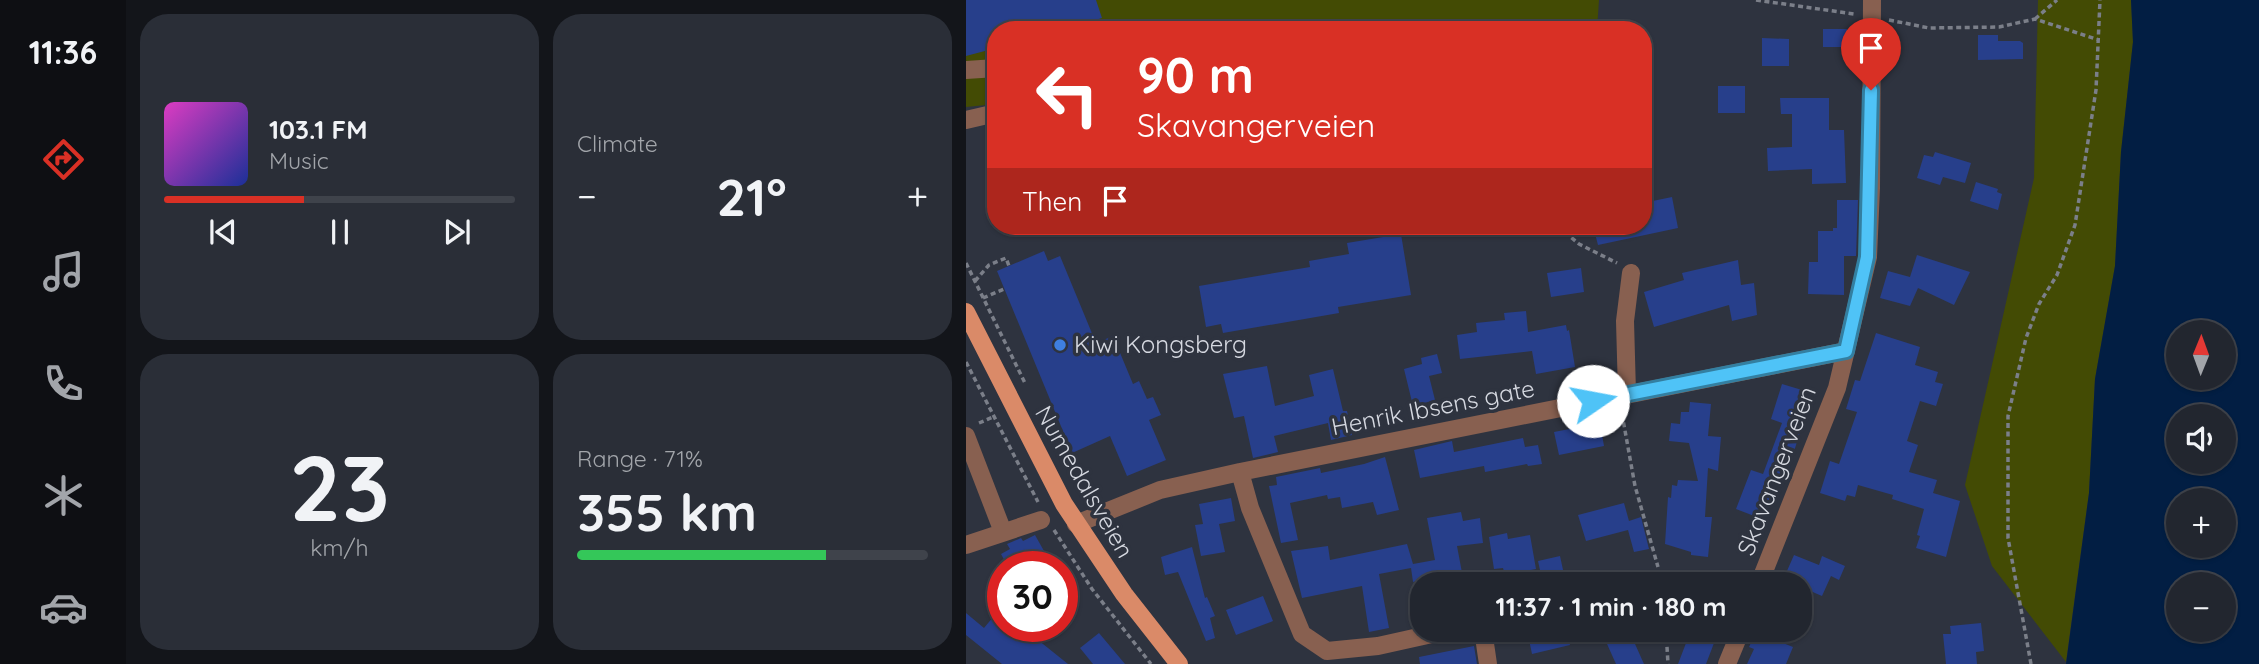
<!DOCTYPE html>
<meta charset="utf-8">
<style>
:root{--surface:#22262f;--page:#2a2e37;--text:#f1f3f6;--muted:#a2a5aa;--line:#3f434b;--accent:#d93025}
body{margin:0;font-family:Quicksand,sans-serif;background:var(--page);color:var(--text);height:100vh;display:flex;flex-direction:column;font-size:26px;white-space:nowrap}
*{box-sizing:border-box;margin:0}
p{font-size:23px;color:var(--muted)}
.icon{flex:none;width:38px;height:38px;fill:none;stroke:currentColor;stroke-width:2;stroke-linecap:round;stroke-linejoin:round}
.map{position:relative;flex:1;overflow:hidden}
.panel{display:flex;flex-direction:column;gap:14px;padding:14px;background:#13151a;width:840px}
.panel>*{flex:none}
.hud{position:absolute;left:21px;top:21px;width:665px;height:214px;border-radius:28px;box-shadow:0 2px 5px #0004,0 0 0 2px var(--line);background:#d93025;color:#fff;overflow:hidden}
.needle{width:46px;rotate:1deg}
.buttons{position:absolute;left:1200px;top:320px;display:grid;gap:14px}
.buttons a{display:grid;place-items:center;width:70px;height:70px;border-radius:50%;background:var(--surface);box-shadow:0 2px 5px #0004,0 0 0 2px var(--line);font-size:35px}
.speed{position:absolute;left:21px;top:551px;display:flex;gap:14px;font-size:35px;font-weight:700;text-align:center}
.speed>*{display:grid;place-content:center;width:91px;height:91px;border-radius:50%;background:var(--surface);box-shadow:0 2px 5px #0004,0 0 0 2px var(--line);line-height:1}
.speed .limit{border:10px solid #d22;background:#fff;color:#111}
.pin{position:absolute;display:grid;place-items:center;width:60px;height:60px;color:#fff;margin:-72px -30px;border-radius:50% 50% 50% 0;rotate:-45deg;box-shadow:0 0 7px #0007}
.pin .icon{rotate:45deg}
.me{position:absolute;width:77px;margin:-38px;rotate:78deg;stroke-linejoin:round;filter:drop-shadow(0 0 5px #0008)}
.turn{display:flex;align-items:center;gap:24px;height:147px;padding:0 35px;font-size:32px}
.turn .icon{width:91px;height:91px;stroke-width:2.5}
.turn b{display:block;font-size:49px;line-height:60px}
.then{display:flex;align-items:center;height:66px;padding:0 35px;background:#0003;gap:14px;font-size:26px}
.big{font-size:52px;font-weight:700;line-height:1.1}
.panel .card{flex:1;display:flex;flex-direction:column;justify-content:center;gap:10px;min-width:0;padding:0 24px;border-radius:28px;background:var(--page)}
.panel .dial{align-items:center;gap:0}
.dial b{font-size:91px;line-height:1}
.song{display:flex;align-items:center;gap:21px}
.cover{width:84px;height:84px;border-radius:10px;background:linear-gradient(135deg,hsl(310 70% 55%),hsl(230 70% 35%))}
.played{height:7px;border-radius:4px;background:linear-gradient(90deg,var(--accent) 40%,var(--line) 40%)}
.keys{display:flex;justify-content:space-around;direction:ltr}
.heat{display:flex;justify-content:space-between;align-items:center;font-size:38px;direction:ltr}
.charge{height:10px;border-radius:5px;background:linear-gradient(90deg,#34c759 71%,var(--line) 0)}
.panel .tiles{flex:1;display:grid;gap:14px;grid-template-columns:repeat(2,1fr)}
.trip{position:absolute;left:444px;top:572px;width:402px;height:70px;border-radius:28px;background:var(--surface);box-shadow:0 2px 5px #0004,0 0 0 2px var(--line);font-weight:700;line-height:70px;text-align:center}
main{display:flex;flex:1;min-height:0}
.tabs{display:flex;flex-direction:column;width:126px;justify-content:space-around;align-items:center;background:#0e0f13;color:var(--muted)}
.tabs .icon{width:49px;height:49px}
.tabs .active{color:var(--accent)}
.tabs b{font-size:32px;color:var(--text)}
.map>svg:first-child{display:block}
.green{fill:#434b04}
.water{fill:#021e43;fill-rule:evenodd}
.building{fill:#273f8b}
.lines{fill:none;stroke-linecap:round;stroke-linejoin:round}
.path{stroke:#7b7f89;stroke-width:3.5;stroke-dasharray:5 3.5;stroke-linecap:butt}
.minor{stroke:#886050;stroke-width:18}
.major{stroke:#da8a68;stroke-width:18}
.route-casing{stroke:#337fa1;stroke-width:18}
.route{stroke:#4fc3f7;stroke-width:12}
.shop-dot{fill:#3f7fe0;stroke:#2e333f;stroke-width:2.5}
.labels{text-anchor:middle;stroke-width:7;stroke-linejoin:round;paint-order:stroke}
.poi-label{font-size:24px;fill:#d5d8e0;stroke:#2e333f;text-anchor:start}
.street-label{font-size:24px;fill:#d5d8e0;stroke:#2e333f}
</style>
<main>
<nav class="tabs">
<b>11:36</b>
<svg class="icon active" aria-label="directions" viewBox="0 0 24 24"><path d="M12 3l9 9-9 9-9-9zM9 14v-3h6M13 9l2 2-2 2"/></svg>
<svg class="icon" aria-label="music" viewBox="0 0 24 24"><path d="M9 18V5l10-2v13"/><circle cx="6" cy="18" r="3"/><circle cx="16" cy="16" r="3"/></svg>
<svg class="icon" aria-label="phone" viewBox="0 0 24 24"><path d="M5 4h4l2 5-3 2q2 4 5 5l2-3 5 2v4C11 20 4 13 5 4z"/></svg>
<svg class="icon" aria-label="climate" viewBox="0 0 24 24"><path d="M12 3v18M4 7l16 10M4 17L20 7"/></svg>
<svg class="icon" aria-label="car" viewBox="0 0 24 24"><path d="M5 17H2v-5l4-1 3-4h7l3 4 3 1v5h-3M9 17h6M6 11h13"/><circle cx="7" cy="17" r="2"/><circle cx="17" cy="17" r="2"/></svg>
</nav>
<section class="panel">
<div class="tiles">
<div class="card">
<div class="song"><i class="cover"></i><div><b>103.1 FM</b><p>Music</p></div></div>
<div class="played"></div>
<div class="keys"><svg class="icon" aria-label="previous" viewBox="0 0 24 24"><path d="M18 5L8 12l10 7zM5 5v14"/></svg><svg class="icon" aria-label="pause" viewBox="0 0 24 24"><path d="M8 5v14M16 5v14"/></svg><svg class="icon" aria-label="next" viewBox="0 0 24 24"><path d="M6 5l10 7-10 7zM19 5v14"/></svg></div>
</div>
<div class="card"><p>Climate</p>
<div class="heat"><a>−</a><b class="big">21°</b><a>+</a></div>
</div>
<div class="card dial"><b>23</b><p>km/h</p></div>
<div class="card"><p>Range · 71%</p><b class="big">355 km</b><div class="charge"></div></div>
</div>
</section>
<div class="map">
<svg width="1293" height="664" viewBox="0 0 1293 664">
<rect width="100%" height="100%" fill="#2e333f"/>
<!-- green -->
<path class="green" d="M0,0H633L631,30H30V104L0,107Z
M1072,0H1165L1167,42L1155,152L1149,266L1129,379L1123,493L1100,662L1026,566L999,485L1068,178Z"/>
<!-- water -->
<path class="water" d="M1165,0H1293V664H1100L1123,493L1129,379L1149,266L1155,152L1167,42ZM1213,332H1258V378H1213ZM1213,416H1258V462H1213ZM1213,500H1258V546H1213ZM1213,584H1258V630H1213Z"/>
<!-- building -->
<path class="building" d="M0,0H130L136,18L95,30H30V48L0,56Z
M857,29H881V47H857Z
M1012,35H1032V41H1054L1057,43V59L1012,60Z
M796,38L823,39V66H796Z
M752,86H779V113H752Z
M814,98H863V130H878L880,183L846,184V169L802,171L801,148L826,147V114H815Z
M969,152L1005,163L999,183L977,177L974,185L951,178L958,155L967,157Z
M1010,182L1032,189L1031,192L1036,194L1032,210L1004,201Z
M706,197L712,228L632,245L627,226H677V203Z
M871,200H892L890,256H878V295L842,294L843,262H852V231H867V228H871Z
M435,234L445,295L372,307L373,313L257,333L255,324L240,327L233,286L344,267L343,261L383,254L381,243Z
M78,251L82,261L94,256L130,343L147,336L167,384L173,381L181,399L187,397L195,415L183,420L200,460L161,476L144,436L106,453L31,271Z
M951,255L1004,272L988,305L952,288L944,306L914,298L922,271L944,277Z
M772,260L775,285L788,283L791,315L766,321L763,305L688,327L678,292L718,280L716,273Z
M615,268L618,292L585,297L581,273Z
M560,311L562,332L600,325L601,331L603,330L609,367L570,374L566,351L494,359L491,335L511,332L510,323L539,320L538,313Z
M910,333L954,347L949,365L972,372L969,382L977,384L970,406L954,401L941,441L952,445L943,472L971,480L967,493L994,501L980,557L950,548L954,536L951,535L958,509L926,499L927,495L892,485L889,497L881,495L879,501L854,493L864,461L873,464L891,412L880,409L889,380L894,381Z
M471,354L476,373L463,376L469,400L447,406L438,369L456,364L455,358Z
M301,366L309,406L348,396L343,375L367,369L377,411H381L386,435L365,440L362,423L308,436L312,452L287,458L278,416L268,418L257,374Z
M816,384L846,393L844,398L848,399L843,414L840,412L820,478L812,475L796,519L770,509L785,470L797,474L816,423L805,419Z
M724,402L745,404L742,436L755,437L752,471L742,468L739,517H746L742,557L725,555V552L699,544L702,497L705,498L706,485L711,486L712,480L732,481L723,443L703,441L705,423L714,424L715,412H723Z
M634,423L638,446L593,455L588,432Z
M557,438L559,447L572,445L576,464L562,466L561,464L519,472L518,466L454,478L448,450L486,441L488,452Z
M419,457L433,510L411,515L407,502L376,508L374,497L362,499L361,495L324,503L332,540L315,543L303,486L311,485L310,477L354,468L355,473L398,464Z
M265,498L269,521L253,524L259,552L235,556L229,525L237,524L233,504Z
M658,503L663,521L675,517L683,549L668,552L662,530L620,541L612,515Z
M495,512L497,521L514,518L517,543L491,546L497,578L479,581L478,576L447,582L445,568L413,574L423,628L403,632L396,586L336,598L325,551L362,546L364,560L441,544L447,564L469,560L461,518Z
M541,533L542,539L564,535L570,569L539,575L537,568L528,569L523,537Z
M69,535L87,567H42L35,554L44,549L41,544L55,538L57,541Z
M226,547L239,598L241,597L249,616L244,618L249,638L240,641L212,572L199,575L195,557Z
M828,555L853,565L856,556L879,566L873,580L865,576L856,596L835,587V584L817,580Z
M594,556L599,579L577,584L572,561Z
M297,596L307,621L270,635L260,610Z
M37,605V626H84L72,640L102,664H36L0,635V613L18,628Z
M1015,623L1018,651L1010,652L1011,664H980L977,634H985L984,626Z
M561,630H600L604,645L566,654Z
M647,630H658L661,637L665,635L678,664H650L637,635Z
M725,630H753L740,664H712Z
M790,632L827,647L820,664H781L788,649L783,647Z
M133,633L159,664H127L114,648Z
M508,646L511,664H454L453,657Z"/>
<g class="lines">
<!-- path -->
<path class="path" d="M790,0L888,14
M1069,19L1091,0
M923,20L963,28L1033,27L1069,19L1133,40
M523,226L543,233L601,234L613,244L651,263
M0,263L59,383
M9,281L23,265L40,258L43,266
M17,298L38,289
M0,362L72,502
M656,414L669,486L692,567
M13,423L27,417
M88,530L126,589L185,664
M700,630L702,664
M1065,664L1042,538V416L1060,338L1073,304L1091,275L1109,225L1130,90L1134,0"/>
<!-- minor -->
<path class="minor" d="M0,70L30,68
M0,120L30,113
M661,393L659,321L665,273
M0,436L37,532
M274,472L284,508L336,634L361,651L412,646L484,630
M110,524L194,490L274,472L880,351
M0,545L75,520
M694,584L749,583L754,584
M793,584L871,388L902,257L905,188L906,0
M517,630L522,664
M761,664L775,630"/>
<!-- major -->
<path class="major" d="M0,312L98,504L158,594L213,664"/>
</g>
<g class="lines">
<!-- route casing -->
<g class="route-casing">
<path id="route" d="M627,401L880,351L901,257L905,90"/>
</g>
<!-- route -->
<use href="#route" class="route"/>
</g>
<!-- markers -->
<circle class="shop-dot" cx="94" cy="345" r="7"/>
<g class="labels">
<!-- poi labels -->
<g class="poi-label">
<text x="108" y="353">Kiwi Kongsberg</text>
</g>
<!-- street labels -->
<g class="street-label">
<text transform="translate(467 408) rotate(-11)" y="8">Henrik Ibsens gate</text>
<text transform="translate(811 471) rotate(-69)" y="8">Skavangerveien</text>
<text transform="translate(118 482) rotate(60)" y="8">Numedalsveien</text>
</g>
</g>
</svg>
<div class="buttons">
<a><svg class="needle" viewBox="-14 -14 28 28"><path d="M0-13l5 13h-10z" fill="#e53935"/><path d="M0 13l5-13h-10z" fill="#a2a5aa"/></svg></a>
<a><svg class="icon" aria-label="sound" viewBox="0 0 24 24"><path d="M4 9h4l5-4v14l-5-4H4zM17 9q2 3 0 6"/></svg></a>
<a>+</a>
<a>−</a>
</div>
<div class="speed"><div class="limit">30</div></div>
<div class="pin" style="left:905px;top:90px;background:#d93025"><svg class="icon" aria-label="arrive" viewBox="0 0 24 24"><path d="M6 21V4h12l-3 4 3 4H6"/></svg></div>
<svg class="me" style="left:627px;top:401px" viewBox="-20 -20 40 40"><circle r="19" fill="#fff"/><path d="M0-13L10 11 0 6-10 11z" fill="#4fc3f7"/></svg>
<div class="trip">11:37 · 1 min · 180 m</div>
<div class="hud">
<div class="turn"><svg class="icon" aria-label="left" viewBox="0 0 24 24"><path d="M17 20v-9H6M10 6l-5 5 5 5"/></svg><div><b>90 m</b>Skavangerveien</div></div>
<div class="then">Then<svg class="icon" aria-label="arrive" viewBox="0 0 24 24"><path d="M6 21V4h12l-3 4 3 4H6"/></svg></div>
</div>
</div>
</main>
